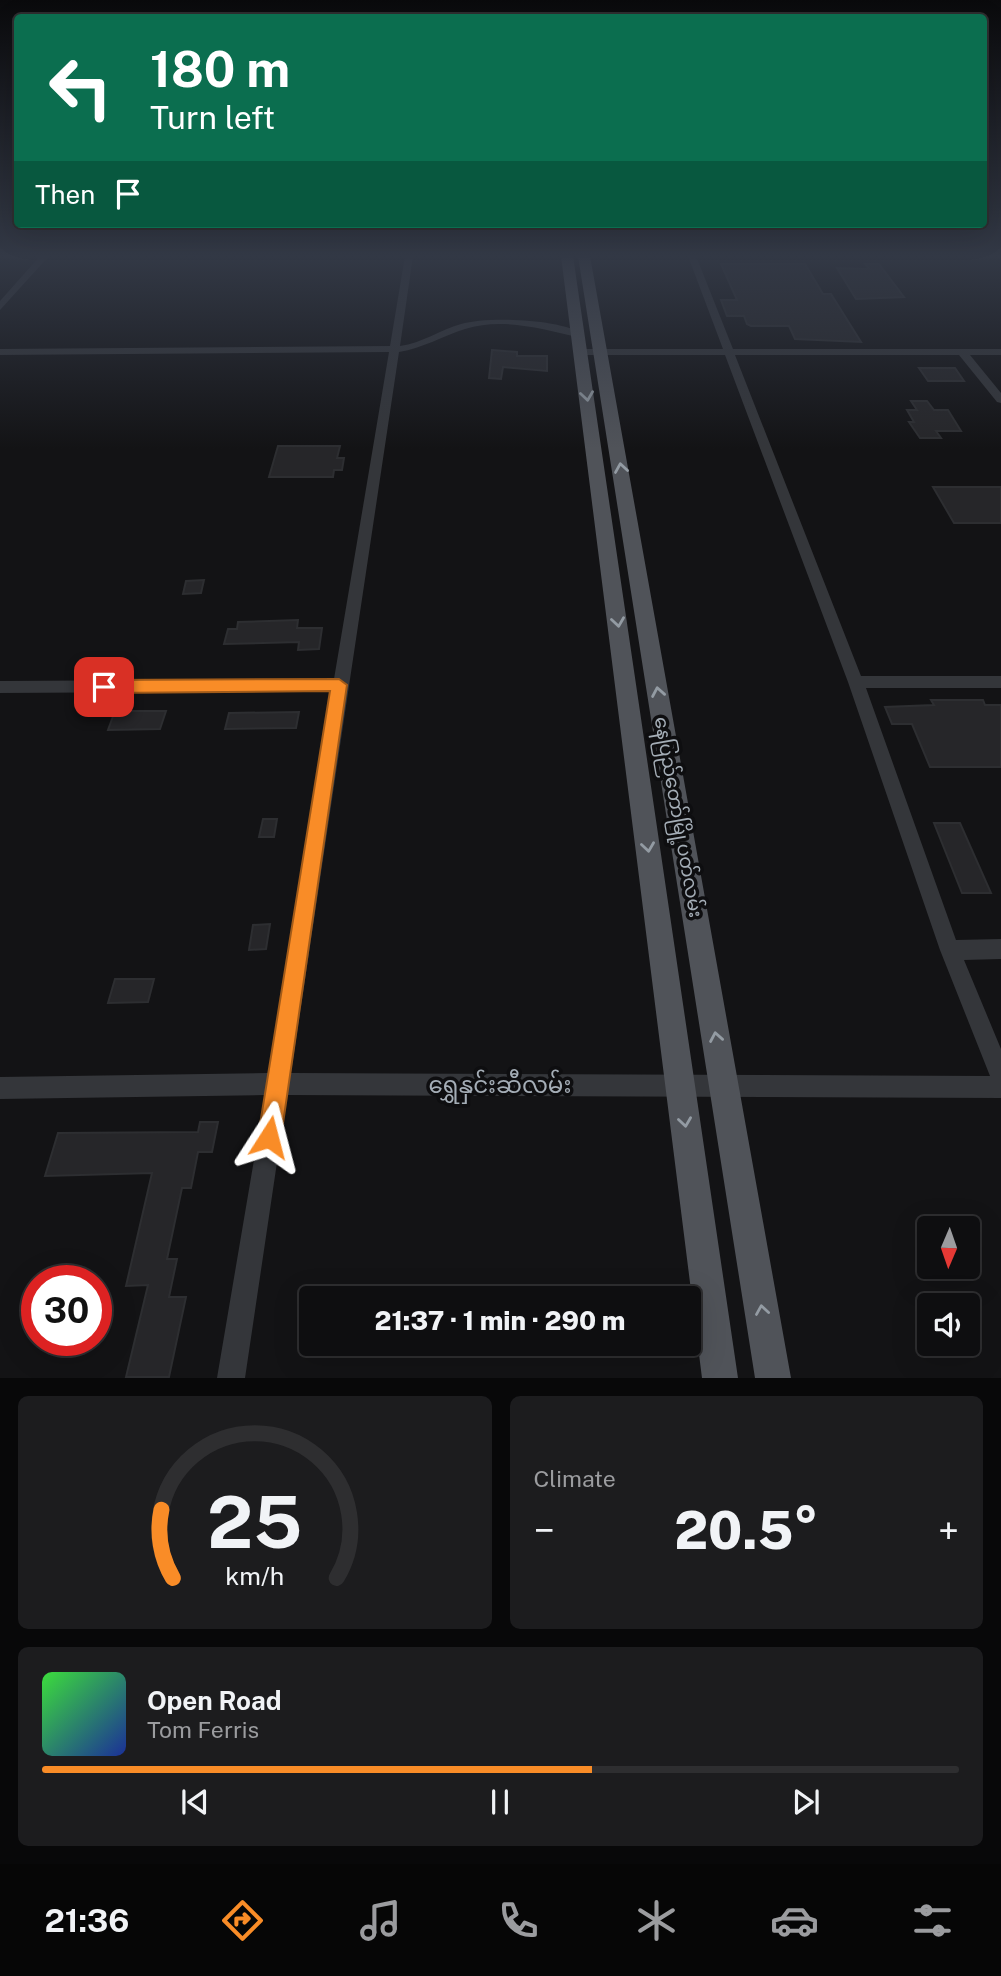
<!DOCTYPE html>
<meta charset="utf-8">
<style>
:root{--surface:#0e0e10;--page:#1c1c1e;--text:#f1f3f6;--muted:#9b9c9f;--line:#2e2e30;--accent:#f98c27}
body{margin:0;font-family:"Public Sans","Noto Sans Myanmar",sans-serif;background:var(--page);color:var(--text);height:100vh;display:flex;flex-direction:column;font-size:26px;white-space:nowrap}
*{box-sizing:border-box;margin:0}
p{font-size:23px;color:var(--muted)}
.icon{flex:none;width:38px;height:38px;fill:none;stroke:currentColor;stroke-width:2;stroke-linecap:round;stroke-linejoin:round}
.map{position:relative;height:1378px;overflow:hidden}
.drawer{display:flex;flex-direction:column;gap:18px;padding:18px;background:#080809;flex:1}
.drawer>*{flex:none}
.top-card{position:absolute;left:14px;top:14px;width:973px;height:214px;border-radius:7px;box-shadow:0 7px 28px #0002,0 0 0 2px var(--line);background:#0b6e4f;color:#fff;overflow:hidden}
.needle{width:46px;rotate:182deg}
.tools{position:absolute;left:917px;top:1216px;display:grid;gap:14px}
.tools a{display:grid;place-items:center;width:63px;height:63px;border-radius:7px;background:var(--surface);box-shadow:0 7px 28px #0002,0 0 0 2px var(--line);font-size:35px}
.speed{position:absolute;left:21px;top:1265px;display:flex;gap:14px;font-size:35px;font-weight:700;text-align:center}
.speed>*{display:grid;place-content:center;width:91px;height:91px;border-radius:50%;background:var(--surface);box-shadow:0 7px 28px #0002,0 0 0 2px var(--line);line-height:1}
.speed .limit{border:10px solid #d22;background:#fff;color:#111}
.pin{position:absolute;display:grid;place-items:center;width:60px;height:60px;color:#fff;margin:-30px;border-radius:14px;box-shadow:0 4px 10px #0006}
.me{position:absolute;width:77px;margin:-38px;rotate:9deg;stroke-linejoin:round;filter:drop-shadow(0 0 5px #0008)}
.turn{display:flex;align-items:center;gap:24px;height:147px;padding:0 21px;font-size:32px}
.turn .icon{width:91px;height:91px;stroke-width:2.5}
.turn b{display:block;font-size:49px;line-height:60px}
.then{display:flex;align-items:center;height:66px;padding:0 21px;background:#0003;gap:14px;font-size:26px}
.big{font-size:52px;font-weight:800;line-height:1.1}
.drawer .widget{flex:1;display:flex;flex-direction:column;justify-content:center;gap:10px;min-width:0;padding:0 24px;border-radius:10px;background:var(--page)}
.drawer .dial{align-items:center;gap:0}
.dial svg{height:182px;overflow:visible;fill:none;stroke:var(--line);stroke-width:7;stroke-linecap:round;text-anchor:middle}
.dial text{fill:var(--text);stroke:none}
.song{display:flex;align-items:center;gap:21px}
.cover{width:84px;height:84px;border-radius:10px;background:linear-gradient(135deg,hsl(120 70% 55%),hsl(230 70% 35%))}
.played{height:7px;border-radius:4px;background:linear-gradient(90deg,var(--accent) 60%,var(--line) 60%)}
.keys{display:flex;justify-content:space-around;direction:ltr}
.heat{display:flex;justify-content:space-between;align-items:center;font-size:38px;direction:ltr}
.drawer .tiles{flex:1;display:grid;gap:18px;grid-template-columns:1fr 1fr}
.widget:last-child{grid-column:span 2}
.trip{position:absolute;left:299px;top:1286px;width:402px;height:70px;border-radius:7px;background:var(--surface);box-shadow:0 7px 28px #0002,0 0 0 2px var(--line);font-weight:800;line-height:70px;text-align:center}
.tabs{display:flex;height:112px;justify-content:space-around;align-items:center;background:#060606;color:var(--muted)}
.tabs .icon{width:49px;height:49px}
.tabs .on{color:var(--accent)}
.tabs b{font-size:32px;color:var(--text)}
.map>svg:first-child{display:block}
.building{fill:#262629;stroke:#2d2e31;stroke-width:2}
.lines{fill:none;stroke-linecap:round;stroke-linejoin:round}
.minor{fill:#34363a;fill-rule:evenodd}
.major{fill:#505359;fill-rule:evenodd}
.oneway{stroke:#939ba3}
.route{fill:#f98c27;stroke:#a25b19;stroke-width:2}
.labels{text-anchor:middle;stroke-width:7;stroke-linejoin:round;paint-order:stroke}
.street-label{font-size:19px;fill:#a4adb6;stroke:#0e0e10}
.near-street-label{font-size:23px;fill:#a4adb6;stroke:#0e0e10}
</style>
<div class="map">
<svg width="1001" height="1378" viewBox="0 0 1001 1378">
<rect width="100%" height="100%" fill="#131315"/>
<!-- building -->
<path class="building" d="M721,264H805L823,294H831L861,342L795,339L789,326H751L747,324L744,316H727L721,300H737Z
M865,264H879L904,297L856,299L837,268L869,269Z
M492,350L517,352V356H547V371L503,367L501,379L489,378Z
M919,368H955L964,381H928Z
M911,401H927L934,410H948L961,431H936L941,438H920L909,422H914L907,410H917Z
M278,446H340L337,458H344L342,470H334L333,477H269Z
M933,487H1001V523H954Z
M204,580L201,593L183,594L186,581Z
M298,620L297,628H322L319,649L298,650L299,642L224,644L228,629H237L238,622Z
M931,700H983L985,705H1001V767H930L912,724H892L885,707L934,705Z
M115,711H166L160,729L108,730Z
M299,712L296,728L225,729L229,713Z
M263,819H277L274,837H259Z
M934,823H960L991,893H962Z
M270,924L266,949L249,950L253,925Z
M115,979H154L148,1002L108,1003Z
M200,1122H218L212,1152H198L191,1188H182L167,1259H177L169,1297H186L169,1377H126L148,1285L126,1286L152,1173L45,1176L58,1133L198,1132Z"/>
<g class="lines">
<!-- minor -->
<path class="minor" d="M40,256H49L0,310V301Z
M405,256H413L400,346C422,343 440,330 461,324C488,316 560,319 583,334L578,337C542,329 502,317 465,329C443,336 423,348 399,352L291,1073L990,1076L940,950L848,682L725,355H582L577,352L582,349H723L688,256H696L733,349H1001V355H970L1001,393V403L997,402L959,355H735L861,676H1001V688H866L956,940L1001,939V959L964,960L1001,1049V1098L287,1095L245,1378H217L265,1095L0,1099V1077L268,1073L332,691L0,693V681L334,679L389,352L0,355V349L390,346Z"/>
<!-- major -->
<path class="major" d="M561,256H573L738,1378H702Z
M578,256H590L791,1378H755Z"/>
</g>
<!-- one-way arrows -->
<defs><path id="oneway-chevron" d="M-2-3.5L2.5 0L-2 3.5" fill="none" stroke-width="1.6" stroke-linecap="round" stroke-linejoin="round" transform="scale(1.75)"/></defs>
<g class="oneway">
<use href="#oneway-chevron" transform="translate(587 396) rotate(82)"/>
<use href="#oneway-chevron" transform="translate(621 468) rotate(-99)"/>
<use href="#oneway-chevron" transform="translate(618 622) rotate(82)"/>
<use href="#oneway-chevron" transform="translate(658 692) rotate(-100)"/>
<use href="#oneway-chevron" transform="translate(648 847) rotate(82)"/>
<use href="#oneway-chevron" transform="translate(716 1037) rotate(-100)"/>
<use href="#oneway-chevron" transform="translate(685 1122) rotate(82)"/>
<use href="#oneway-chevron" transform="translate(762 1310) rotate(-99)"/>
</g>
<!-- sky -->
<linearGradient id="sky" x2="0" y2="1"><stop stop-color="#0a0a0c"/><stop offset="0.57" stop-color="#333946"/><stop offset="1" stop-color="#333946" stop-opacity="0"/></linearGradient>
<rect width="1001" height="449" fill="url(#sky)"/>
<!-- route -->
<path class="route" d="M339,679L347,685L281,1137L278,1146L269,1149L261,1146L258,1137L330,691L104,693L97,687L104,680Z"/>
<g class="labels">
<!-- street labels -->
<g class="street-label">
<text transform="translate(679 817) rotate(80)" y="7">နေပြည်တော်မြို့ပတ်လမ်း</text>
</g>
<!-- near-street labels -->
<g class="near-street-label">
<text x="500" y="1093">ရွှေနှင်းဆီလမ်း</text>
</g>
</g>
</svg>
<div class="tools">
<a><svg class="needle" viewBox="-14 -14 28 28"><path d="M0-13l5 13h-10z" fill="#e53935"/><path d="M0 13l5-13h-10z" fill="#9b9c9f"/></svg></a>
<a><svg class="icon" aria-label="sound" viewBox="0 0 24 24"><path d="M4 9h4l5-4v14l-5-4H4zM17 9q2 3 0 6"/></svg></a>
</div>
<div class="speed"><div class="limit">30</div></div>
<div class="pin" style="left:104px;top:687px;background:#d93025"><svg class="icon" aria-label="arrive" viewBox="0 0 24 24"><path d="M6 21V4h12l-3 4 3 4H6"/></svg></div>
<svg class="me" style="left:269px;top:1137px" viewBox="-20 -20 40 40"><path d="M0-17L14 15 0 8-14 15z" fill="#f98c27" stroke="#fff" stroke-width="4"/></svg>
<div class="trip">21:37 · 1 min · 290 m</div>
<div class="top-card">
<div class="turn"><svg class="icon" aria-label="left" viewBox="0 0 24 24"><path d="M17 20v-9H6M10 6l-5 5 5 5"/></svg><div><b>180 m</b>Turn left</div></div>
<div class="then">Then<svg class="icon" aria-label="arrive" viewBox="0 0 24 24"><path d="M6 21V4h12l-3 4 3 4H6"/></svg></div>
</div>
</div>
<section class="drawer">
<div class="tiles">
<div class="widget dial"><svg viewBox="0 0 100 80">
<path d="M14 69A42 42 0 1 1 86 69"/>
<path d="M14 69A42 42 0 0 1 9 39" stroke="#f98c27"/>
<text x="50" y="56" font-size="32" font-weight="700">25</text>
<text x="50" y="72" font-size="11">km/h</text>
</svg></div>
<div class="widget"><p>Climate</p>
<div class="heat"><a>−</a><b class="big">20.5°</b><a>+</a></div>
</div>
<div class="widget">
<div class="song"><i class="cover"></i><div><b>Open Road</b><p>Tom Ferris</p></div></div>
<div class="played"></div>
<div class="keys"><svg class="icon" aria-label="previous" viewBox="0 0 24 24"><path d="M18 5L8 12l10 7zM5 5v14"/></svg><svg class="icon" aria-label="pause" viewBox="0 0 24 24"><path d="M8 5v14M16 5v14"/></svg><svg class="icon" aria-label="next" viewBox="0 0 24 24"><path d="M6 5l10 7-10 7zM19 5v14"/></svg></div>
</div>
</div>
</section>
<nav class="tabs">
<b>21:36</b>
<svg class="icon on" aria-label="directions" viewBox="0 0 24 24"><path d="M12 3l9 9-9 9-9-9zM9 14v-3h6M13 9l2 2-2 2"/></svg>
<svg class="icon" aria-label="music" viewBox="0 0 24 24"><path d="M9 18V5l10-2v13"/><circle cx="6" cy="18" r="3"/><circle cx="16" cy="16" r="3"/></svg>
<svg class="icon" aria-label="phone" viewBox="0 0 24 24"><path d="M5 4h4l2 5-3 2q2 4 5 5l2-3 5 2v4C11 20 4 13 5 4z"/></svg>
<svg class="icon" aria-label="climate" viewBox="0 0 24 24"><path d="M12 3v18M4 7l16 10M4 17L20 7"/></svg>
<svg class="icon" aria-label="car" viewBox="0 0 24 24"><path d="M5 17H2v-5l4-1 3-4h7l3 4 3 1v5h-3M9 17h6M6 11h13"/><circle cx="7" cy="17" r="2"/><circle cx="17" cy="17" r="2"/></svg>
<svg class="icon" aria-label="filters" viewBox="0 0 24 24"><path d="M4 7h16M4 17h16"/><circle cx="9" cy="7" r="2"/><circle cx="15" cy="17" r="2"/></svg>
</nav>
